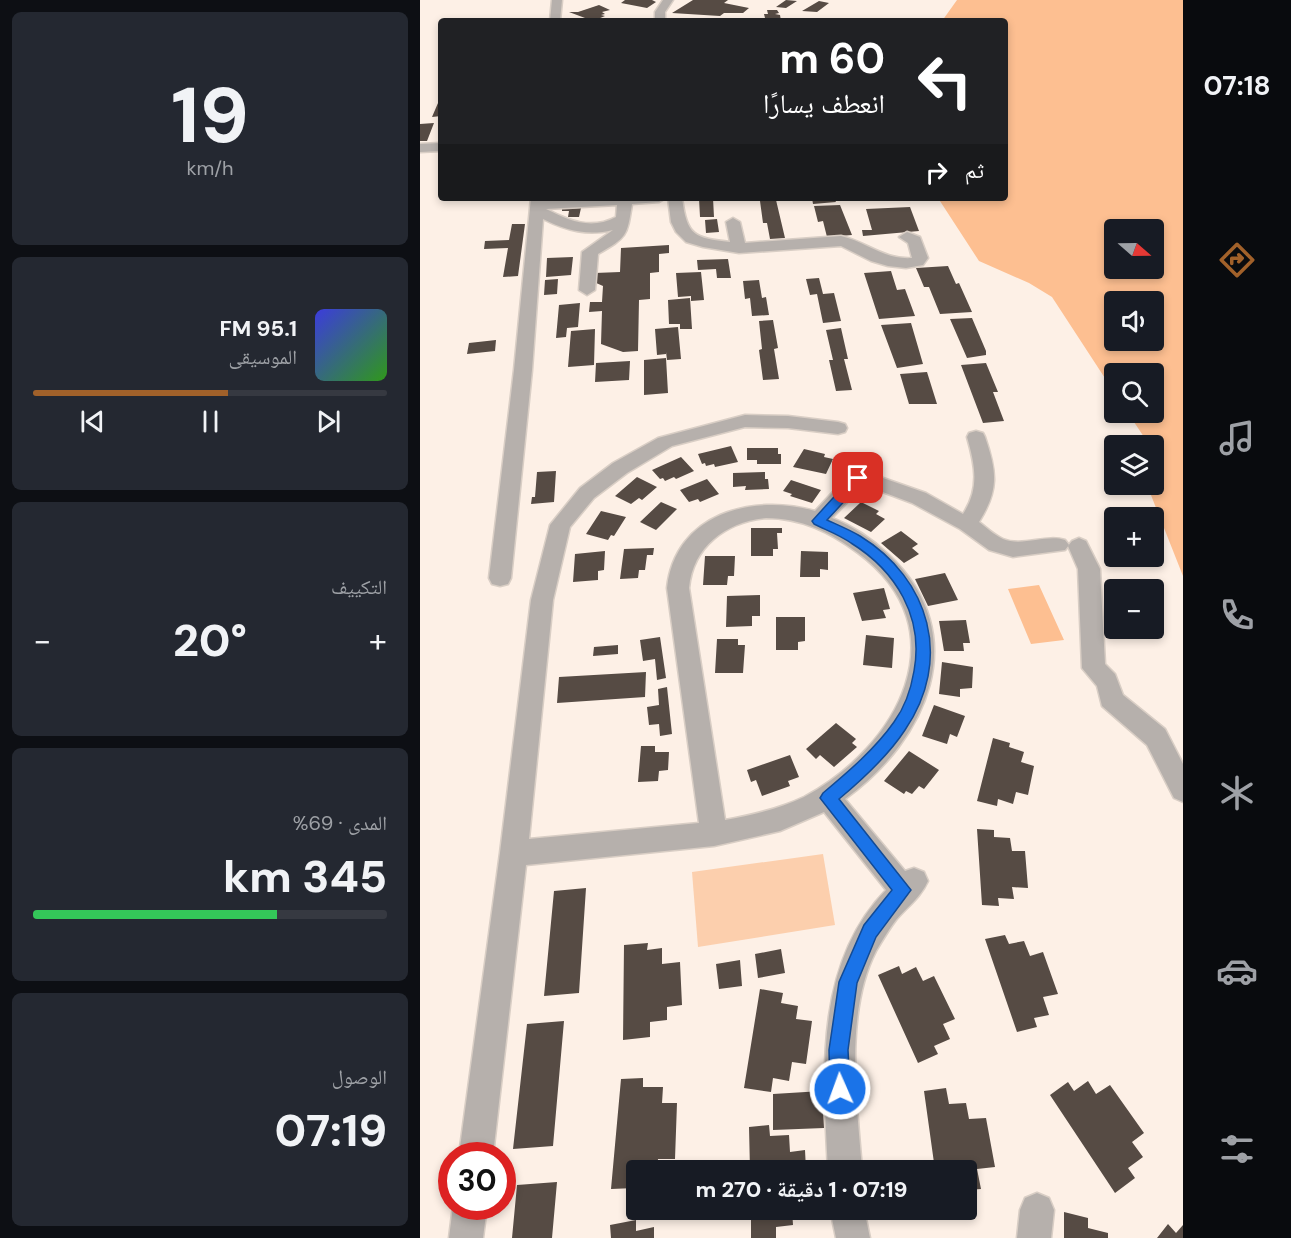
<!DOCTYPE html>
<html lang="ar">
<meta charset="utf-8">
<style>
:root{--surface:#171b24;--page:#242831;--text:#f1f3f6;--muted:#9ea1a6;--line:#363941;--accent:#a1612a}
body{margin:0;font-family:"DM Sans","Noto Naskh Arabic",sans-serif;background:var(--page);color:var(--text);direction:rtl;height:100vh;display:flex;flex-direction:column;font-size:22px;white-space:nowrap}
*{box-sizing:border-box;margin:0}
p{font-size:20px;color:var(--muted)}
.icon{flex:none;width:33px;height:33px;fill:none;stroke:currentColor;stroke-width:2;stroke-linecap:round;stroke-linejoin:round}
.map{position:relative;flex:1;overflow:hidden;direction:ltr}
.details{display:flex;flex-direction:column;gap:12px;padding:12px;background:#0d0f14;width:420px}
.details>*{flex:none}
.banner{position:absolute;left:18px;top:18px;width:570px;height:183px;border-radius:6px;box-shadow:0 3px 9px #0003;direction:rtl;background:#202124;color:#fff;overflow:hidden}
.needle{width:39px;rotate:110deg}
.controls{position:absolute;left:684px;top:219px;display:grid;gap:12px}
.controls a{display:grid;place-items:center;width:60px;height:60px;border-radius:6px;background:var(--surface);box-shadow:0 3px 9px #0003;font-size:30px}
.speed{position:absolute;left:18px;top:1142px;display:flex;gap:12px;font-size:30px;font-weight:700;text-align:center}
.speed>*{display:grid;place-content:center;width:78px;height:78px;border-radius:50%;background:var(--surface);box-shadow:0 3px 9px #0003;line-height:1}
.speed .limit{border:9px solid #d22;background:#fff;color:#111}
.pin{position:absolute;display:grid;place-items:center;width:51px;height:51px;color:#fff;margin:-26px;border-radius:12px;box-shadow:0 3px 9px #0006}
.me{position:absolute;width:66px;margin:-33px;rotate:358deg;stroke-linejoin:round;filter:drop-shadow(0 0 4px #0008)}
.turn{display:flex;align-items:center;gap:21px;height:126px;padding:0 24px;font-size:27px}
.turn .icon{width:78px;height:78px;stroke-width:2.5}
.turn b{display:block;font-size:42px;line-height:51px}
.then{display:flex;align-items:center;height:57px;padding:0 24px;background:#0003;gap:12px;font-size:22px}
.big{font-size:45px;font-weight:800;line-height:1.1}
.details .card{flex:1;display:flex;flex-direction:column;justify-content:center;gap:9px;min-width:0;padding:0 21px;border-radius:9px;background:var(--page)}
.details .dial{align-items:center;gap:0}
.dial b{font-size:78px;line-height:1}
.song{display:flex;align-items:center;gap:18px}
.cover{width:72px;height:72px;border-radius:9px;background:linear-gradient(135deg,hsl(240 70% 55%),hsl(110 70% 35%))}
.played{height:6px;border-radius:3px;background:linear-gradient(90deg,var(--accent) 55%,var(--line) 55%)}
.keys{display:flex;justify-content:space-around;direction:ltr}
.heat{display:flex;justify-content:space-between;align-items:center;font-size:33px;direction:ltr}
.charge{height:9px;border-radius:4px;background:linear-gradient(90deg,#34c759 69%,var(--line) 0)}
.trip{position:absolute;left:206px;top:1160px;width:351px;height:60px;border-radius:6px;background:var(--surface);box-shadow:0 3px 9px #0003;font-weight:800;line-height:60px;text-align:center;direction:rtl}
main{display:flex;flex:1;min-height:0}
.tab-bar{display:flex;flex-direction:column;width:108px;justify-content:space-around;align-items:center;background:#090b0e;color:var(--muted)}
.tab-bar .icon{width:42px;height:42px}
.tab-bar .on{color:var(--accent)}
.tab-bar b{font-size:27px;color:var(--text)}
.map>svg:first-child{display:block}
.green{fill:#fccfad}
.water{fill:#fdbf91;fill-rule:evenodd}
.building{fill:#564b44}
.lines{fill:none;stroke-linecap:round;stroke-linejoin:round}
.minor-casing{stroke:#d9cec5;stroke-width:3}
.minor{fill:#b6b0ac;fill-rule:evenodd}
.route{fill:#1a73e8;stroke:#114b97;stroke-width:1.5}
</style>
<main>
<nav class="tab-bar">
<b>07:18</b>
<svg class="icon on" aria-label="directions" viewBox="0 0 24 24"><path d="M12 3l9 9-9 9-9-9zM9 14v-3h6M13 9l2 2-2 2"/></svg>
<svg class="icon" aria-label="music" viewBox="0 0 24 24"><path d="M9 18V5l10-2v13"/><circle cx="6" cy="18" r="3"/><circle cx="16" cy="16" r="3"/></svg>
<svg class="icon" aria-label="phone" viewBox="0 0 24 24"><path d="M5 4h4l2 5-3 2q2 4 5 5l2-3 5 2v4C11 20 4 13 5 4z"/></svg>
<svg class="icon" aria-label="climate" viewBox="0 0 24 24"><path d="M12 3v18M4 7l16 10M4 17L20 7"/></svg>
<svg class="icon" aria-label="car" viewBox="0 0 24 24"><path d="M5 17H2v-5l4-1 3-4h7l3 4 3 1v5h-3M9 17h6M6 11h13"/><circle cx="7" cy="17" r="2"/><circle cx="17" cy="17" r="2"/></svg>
<svg class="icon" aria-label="filters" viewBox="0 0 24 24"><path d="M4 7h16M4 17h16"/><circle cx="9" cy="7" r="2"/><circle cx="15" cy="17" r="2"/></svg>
</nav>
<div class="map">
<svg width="763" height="1238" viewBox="0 0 763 1238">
<rect width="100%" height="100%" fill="#fdf0e6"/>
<!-- green -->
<path class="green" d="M403,854L415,925L278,947L272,872Z"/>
<!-- water -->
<path class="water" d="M537,0H763V576L727,485L734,484V446L726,445V440L708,413L734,412V374H694V392L632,297L609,283L559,261L518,198H585V21H522ZM694,230H734V268H694ZM694,302H734V340H694Z
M619,585L644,640L611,644L588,589Z"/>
<!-- building -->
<path class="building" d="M205,0H232L236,2L227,8L201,3Z
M273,0H308L304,3L329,8L323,13H304L300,16L252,13Z
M366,0L377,1L366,8L356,7Z
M399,1L409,3L397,12L382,11Z
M179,5L190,10L182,12L185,14L181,15L185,16L173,21L149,12H158Z
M347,10H357L359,13L355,14L360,15L361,21L345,18L344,14H348Z
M21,96V116L12,117Z
M14,123L7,141H0V124Z
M279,198H293L294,217H280Z
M392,198H414L416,202L393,204Z
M356,200L365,238L350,239L347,223H343L340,201Z
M420,205L432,235L407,237L403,221L398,222L394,206Z
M490,207L499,231L443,236L442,230H452L446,209Z
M161,208L159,217H148L149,211H142V209Z
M297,219L299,232L286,233L285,220Z
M92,224H105L98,276L83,277L88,248L64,249L65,241L89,240Z
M249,245V253L239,254V272L230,273V299L219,300L218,351L203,352L181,344L182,311L169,312L170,302H182L183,286L174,282L175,273L200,272L201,248Z
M153,257L151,275L126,277L127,258Z
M308,259L311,278H297L296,269L278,270L277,260Z
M528,266L536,284L539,283L552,312L520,314L509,287H504L496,268Z
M471,271L477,290L485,289L495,316L459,319L444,273Z
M281,272L284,300L271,301V296L258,297L256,273Z
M399,278L403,294L414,293L421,321L403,323L397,294L390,295L386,279Z
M138,279L137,294L124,295L125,280Z
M339,280L342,298L346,297L349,315L332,316L330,298L325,299L323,281Z
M270,298L272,329H260V324H249L248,300Z
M160,303L158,327L147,328L146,337L136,338L139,305Z
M552,318L566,351V355L547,358L530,319Z
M353,320L358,348L354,349L359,379L343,380L339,350L342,349L339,321Z
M491,323L503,364L477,368L461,325Z
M258,327L261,359L247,360L246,352V354L237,355L235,329Z
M421,328L428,359H424L432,390L416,391L409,360H413L406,330Z
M175,329L174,365L148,367L151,331Z
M76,340L75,351L47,354L49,343Z
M246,358L248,393L224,395V360Z
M210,361L209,380L175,382L176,363Z
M566,363L578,392H573L584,421L563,423L541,365Z
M507,372L517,404H489L480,374Z
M311,446L318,462L295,467L294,464L286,466L285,463L282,464L278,454Z
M327,448H358V454H361V464H337V460H327Z
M384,449L405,454L404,457L413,459L406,474L373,467Z
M261,457L274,471L256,479L254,477L245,481L243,478L240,479L232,470Z
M136,471L134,502L111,504L112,497H115L117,472Z
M345,472V479H348L349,489L325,490L326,486L313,487V473Z
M217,477L237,487L222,500L219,498L211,504L195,496Z
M287,479L299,494L280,502L278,499L269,502L260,490Z
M371,480L401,490L392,503L370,496L372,494L363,491Z
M241,502L257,509L236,530L220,522Z
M441,502L459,511L456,514L465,519L451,532L424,518Z
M181,511L206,517L194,536L191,535L188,540L166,534Z
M331,528H362V533H357L358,549H353V556H331Z
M481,531L498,544L492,548L499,554L484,563L461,543Z
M234,548L233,555H227L225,570H219L218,578L200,579L204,549Z
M185,551L184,570L178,571V580L153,582L155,554Z
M381,551L408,552V570L400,569V577H380Z
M285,556H315L314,576H308L307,585H283Z
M525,573L538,600L508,606L495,579Z
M464,588L470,609L463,610L466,618L442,621L433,593Z
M340,595V616H332V626L306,627L307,596Z
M356,617H385V641L378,642V650H356Z
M546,620L550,643H543L544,651H524L519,621Z
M446,635L474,638L472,668L443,665Z
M240,637L246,678L237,680L235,659L223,661L220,640Z
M297,639H318V645H325L323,673H295Z
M198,645V654L173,656L174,647Z
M522,662L553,667L552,688L540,689V697L519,694Z
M226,672L225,697L137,703L139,677Z
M247,687L252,734L240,736L239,724L229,725L227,707L239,705L238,689Z
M514,705L545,716L537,737L530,734L527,744L502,736Z
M416,723L436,739L432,743L437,747L414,767L400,755L396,759L386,749Z
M573,738L590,743L589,747L604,752L601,762L614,766L608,795L596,792L593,804L578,799L577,806L557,801Z
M221,746H235V752H249L248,770L239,771L238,781L218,782Z
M489,751L519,770L504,789L499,786L492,794L486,791L484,794L464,781Z
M370,755L379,777L368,781L370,786L342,796L336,780L331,782L327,770Z
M557,829L574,830V837L590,838L592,851H605L608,888L592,887L594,899L578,898L579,906L562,905Z
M166,888L159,993L124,996L134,891Z
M585,935L589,944L604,941L610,956L623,952L638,994L623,997L629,1015L614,1018L617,1027L597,1032L565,939Z
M228,943L227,950L242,948V964L260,962L262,1005L247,1007V1020L230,1022V1037L203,1040L204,945Z
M361,949L365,973L338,978L335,954Z
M320,960L322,986L299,989L296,964Z
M479,966L482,974L496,967L503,981L514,976L535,1019L523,1024L530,1039L514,1046L518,1054L498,1063L458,975Z
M340,989L363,993L361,1003L378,1006L376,1019L392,1021L386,1064L372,1062L369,1081L353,1078L351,1092L324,1088Z
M144,1021L133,1146L93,1149L107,1024Z
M223,1078V1087H243L242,1103H257L255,1159H238L237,1170H216L215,1188L191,1189L201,1079Z
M668,1081L676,1094L690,1085L724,1133L712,1142L723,1157L708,1168L715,1178L695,1193L630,1095L648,1082L654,1091Z
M526,1088L529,1104L546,1103L549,1119L566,1118L575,1167L557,1169L561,1189L546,1190V1170H515L504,1091Z
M402,1091L404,1128L353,1130V1094Z
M349,1125L350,1136L369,1135L370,1152L385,1150L386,1170H330L329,1127Z
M137,1182L132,1238H92L97,1185Z
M331,1209H372L373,1225L356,1227V1238H331Z
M644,1212L668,1218V1228L688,1233V1238H644Z
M216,1220V1231L234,1227V1238H191L190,1225Z
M748,1224L756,1233L763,1225V1238H737Z"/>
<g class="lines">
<!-- minor casing -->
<g class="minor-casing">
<path id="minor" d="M132,0H142L140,21H130Z
M243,0H253L245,12V21H235V12Z
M21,143V151L0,152V144Z
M111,198H125V200L246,198L239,202L212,204C207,237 207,237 178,254L175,290L167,295L159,290L162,252L193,230C168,236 147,231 123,219L112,370L91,578L88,584L80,586L72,584L69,578L94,370ZM197,205L196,217C171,230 150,221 126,209Z
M248,198H262C267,236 274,238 310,242L306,222L313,218L320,222L325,243L421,236C447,242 464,260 492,258L488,243L479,237L487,232L500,237L508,258L503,265L486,268L468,266L451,261L421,246L319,253L283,247L266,242L256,232L251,222Z
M325,415L368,416L418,422L425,424L427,428L425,432L418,434L368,428L325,427L252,446L207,473L174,498L150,527L133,600L109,839L279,823L247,588C255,514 332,493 395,511L425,479L443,471L506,493L543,514C560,488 555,465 547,437L549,433L556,431L563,433L565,437C577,472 579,490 559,522C566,527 574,535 583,539C602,547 626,534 645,540L649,545L645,550L593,557L569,550L540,529L492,503L444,485L412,518C433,526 453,540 469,555C554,635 507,740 425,799L485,871L494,868L504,872L508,881C501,897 487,907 476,920C469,929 462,941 456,951C424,1013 437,1103 442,1170H408C403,1075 394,964 466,890L404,812L360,831L294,846L106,865L73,1155H39L80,853L111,600L130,525L160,488L193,463L238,438ZM346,518C381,518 410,532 438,553C542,630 478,747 384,797C359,809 332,815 305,820L269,588C273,546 306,522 346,518Z
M659,538L666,541L680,569L685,664L695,674L703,695L745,729L763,764V802L754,798L727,745L682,706L677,686L662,668L658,569L648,546L652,541Z
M617,1193L629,1198L634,1210L631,1238H597L600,1210L605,1198Z
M33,1206H67L63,1238H29Z
M410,1209H444L450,1238H416Z"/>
</g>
<!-- minor -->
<use href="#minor" class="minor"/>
</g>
<!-- route -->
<path class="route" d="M438,474L444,478L443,481L407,520C418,525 430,530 440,536C510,579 533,660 485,730C468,756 443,779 419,799L491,890L456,937L437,983L428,1050L430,1089L427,1096L420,1098L413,1096L410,1089L409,1050L419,982L444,925L472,890L400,798L403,793C428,772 455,749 474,722C485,707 491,689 494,671C504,617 476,571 431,543C420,535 406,530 394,524L392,521L434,475Z"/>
</svg>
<div class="controls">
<a><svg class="needle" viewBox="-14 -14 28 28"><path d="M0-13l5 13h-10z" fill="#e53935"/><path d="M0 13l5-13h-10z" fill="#9ea1a6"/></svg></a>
<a><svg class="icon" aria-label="sound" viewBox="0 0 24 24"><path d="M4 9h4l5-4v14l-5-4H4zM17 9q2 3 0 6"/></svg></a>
<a><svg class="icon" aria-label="search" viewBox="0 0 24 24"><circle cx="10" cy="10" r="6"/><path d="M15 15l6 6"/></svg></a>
<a><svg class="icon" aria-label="layers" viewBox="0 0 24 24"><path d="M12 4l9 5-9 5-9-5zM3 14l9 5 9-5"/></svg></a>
<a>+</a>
<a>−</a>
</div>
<div class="speed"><div class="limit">30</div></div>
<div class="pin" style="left:438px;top:478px;background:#d93025"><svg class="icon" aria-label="arrive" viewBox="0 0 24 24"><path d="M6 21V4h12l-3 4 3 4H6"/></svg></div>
<svg class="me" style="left:420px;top:1089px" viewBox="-20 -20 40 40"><circle r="17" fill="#1a73e8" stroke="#fff" stroke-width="3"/><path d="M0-11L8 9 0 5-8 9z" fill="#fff"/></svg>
<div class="trip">07:19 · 1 دقيقة · 270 m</div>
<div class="banner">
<div class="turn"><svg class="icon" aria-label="left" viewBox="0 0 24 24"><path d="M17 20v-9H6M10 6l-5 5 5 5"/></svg><div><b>60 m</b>انعطف يسارًا</div></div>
<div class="then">ثم<svg class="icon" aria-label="right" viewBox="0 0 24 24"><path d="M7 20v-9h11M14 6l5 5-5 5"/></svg></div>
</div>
</div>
<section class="details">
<div class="card dial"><b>19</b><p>km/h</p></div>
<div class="card">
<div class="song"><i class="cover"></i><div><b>95.1 FM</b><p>الموسيقى</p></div></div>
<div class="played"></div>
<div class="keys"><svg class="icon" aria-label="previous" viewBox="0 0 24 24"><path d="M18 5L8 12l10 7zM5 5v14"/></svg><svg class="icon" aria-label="pause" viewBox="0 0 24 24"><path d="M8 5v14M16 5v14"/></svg><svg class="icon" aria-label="next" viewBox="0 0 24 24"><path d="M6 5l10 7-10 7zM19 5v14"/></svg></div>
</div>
<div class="card"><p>التكييف</p>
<div class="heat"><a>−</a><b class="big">20°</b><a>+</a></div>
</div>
<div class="card"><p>المدى · 69%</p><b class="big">345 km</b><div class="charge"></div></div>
<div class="card"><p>الوصول</p><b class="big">07:19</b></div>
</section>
</main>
